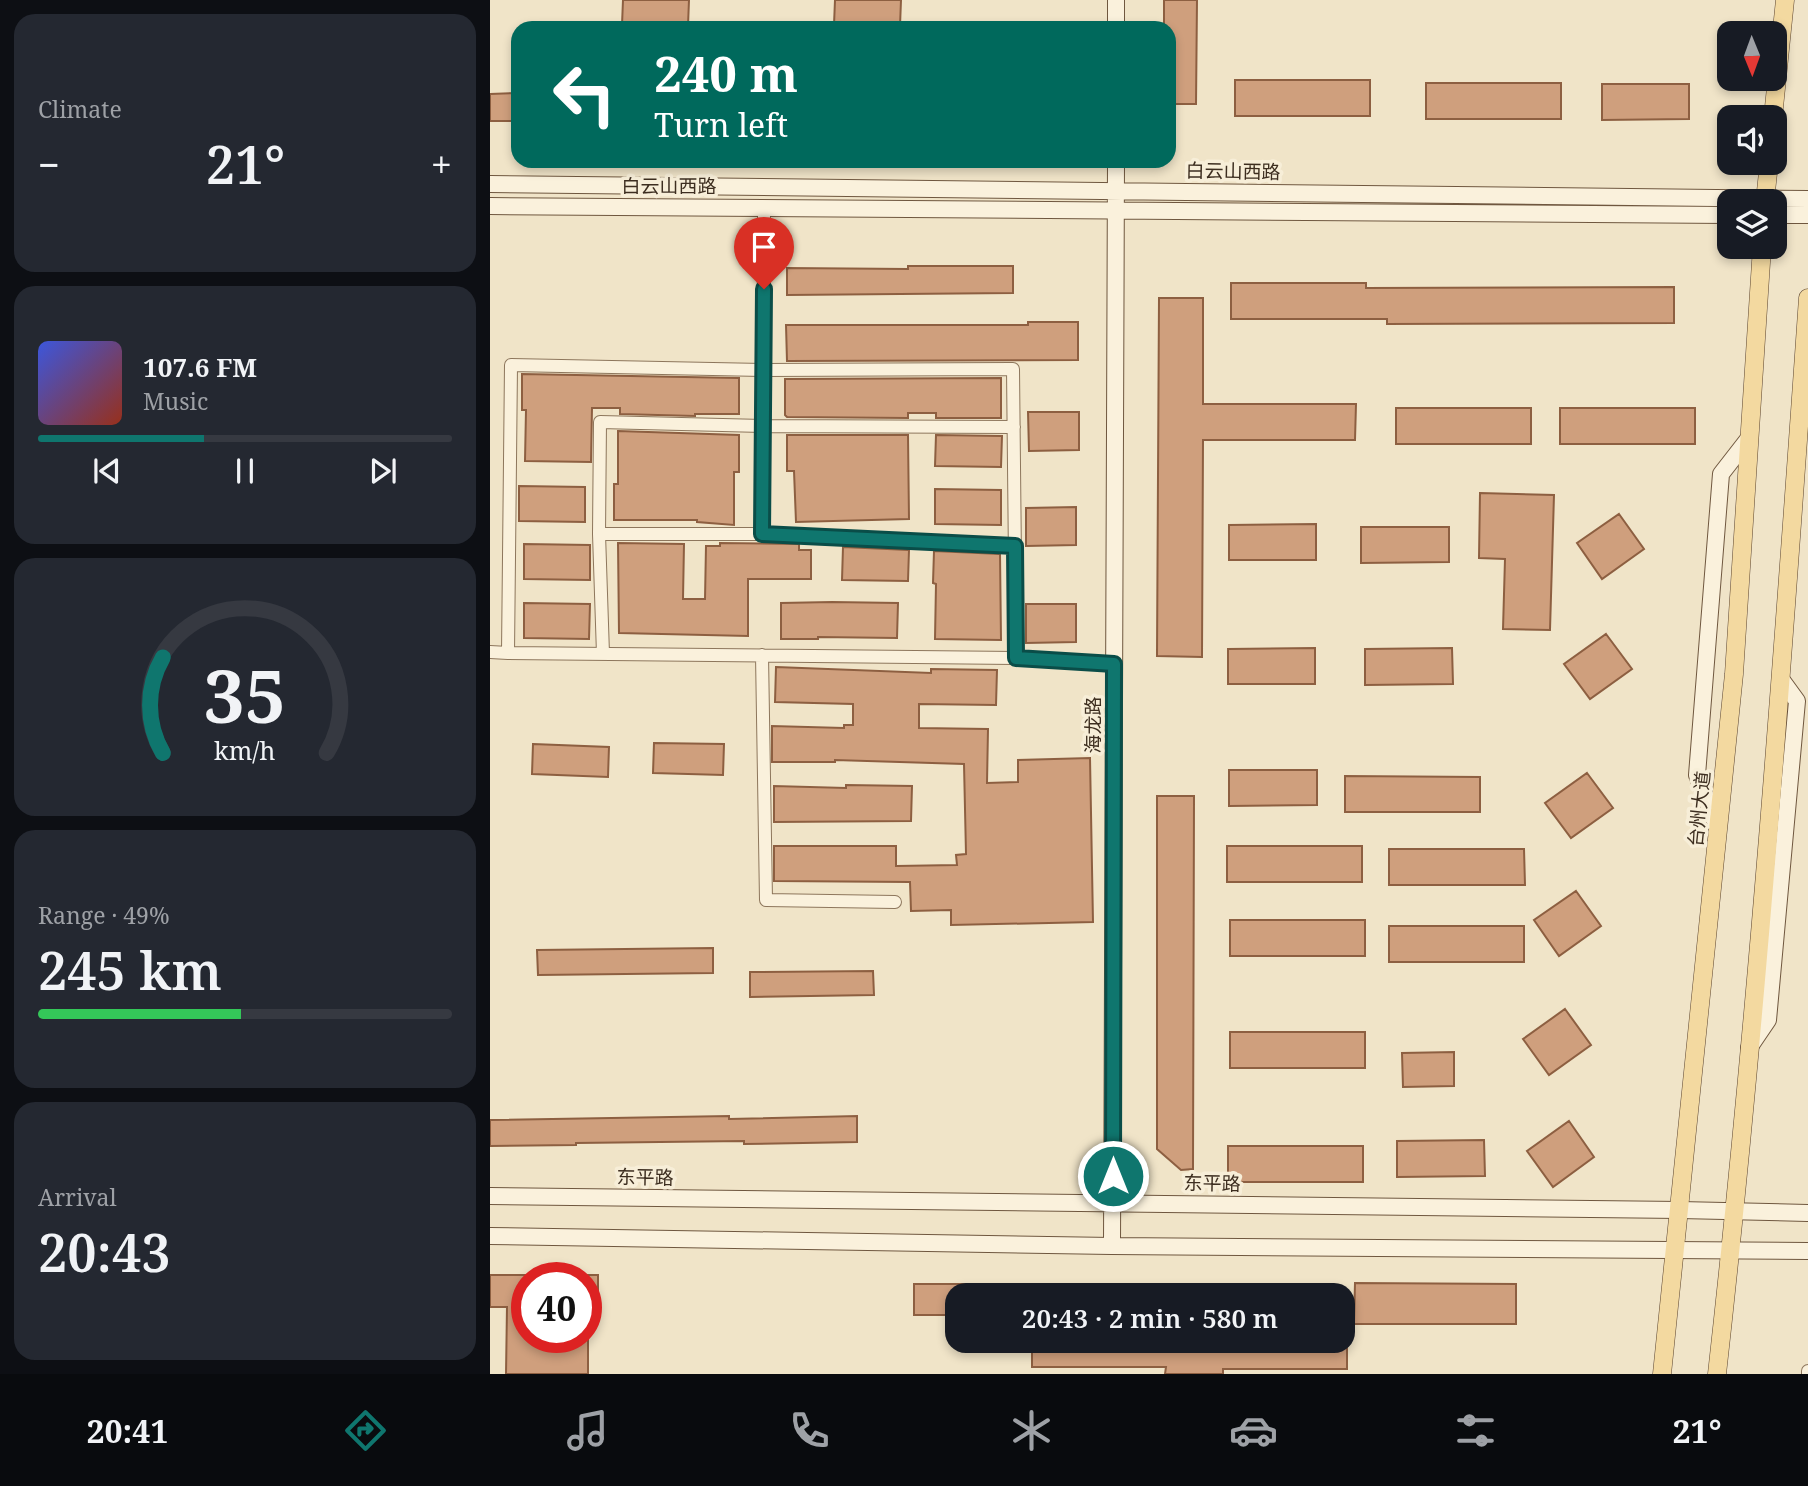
<!DOCTYPE html>
<meta charset="utf-8">
<style>
:root{--surface:#171b24;--page:#242831;--text:#f1f3f6;--muted:#9ea1a6;--line:#363941;--accent:#0f766e}
body{margin:0;font-family:"Noto Serif","Noto Sans SC",serif;background:var(--page);color:var(--text);height:100vh;display:flex;flex-direction:column;font-size:26px;white-space:nowrap}
*{box-sizing:border-box;margin:0}
p{font-size:23px;color:var(--muted)}
.icon{flex:none;width:38px;height:38px;fill:none;stroke:currentColor;stroke-width:2;stroke-linecap:round;stroke-linejoin:round}
.map{position:relative;flex:1;overflow:hidden}
.side{display:flex;flex-direction:column;gap:14px;padding:14px;background:#0d0f14;width:490px}
.side>*{flex:none}
.banner{position:absolute;left:21px;top:21px;width:665px;height:147px;border-radius:21px;box-shadow:0 4px 10px #0003;background:#00695c;color:#fff;overflow:hidden}
.needle{width:46px;rotate:179deg}
.buttons{position:absolute;left:1227px;top:21px;display:grid;gap:14px}
.buttons a{display:grid;place-items:center;width:70px;height:70px;border-radius:14px;background:var(--surface);box-shadow:0 4px 10px #0003;font-size:35px}
.speed{position:absolute;left:21px;top:1262px;display:flex;gap:14px;font-size:35px;font-weight:700;text-align:center}
.speed>*{display:grid;place-content:center;width:91px;height:91px;border-radius:50%;background:var(--surface);box-shadow:0 4px 10px #0003;line-height:1}
.speed .limit{border:10px solid #d22;background:#fff;color:#111}
.pin{position:absolute;display:grid;place-items:center;width:60px;height:60px;color:#fff;margin:-72px -30px;border-radius:50% 50% 50% 0;rotate:-45deg;box-shadow:0 0 7px #0007}
.pin .icon{rotate:45deg}
.me{position:absolute;width:77px;margin:-38px;rotate:0deg;stroke-linejoin:round;filter:drop-shadow(0 0 5px #0008)}
.turn{display:flex;align-items:center;gap:24px;height:147px;padding:0 28px;font-size:32px}
.turn .icon{width:91px;height:91px;stroke-width:2.5}
.turn b{display:block;font-size:49px;line-height:60px}
.big{font-size:52px;font-weight:600;line-height:1.1}
.side .card{flex:1;display:flex;flex-direction:column;justify-content:center;gap:10px;min-width:0;padding:0 24px;border-radius:21px;background:var(--page)}
.side .dial{align-items:center;gap:0}
.dial svg{height:182px;overflow:visible;fill:none;stroke:var(--line);stroke-width:7;stroke-linecap:round;text-anchor:middle}
.dial text{fill:var(--text);stroke:none}
.song{display:flex;align-items:center;gap:21px}
.cover{width:84px;height:84px;border-radius:10px;background:linear-gradient(135deg,hsl(230 70% 55%),hsl(10 70% 35%))}
.played{height:7px;border-radius:4px;background:linear-gradient(90deg,var(--accent) 40%,var(--line) 40%)}
.keys{display:flex;justify-content:space-around;direction:ltr}
.heat{display:flex;justify-content:space-between;align-items:center;font-size:38px;direction:ltr}
.charge{height:10px;border-radius:5px;background:linear-gradient(90deg,#34c759 49%,var(--line) 0)}
.trip{position:absolute;left:455px;top:1283px;width:410px;height:70px;border-radius:21px;background:var(--surface);box-shadow:0 4px 10px #0003;font-weight:600;line-height:70px;text-align:center}
.dock{display:flex;height:112px;justify-content:space-around;align-items:center;background:#090b0e;color:var(--muted)}
.dock .icon{width:49px;height:49px}
.dock .on{color:var(--accent)}
.dock b{font-size:32px;color:var(--text)}
main{display:flex;flex:1;min-height:0}
.map>svg:first-child{display:block}
.building{fill:#cf9f7d;stroke:#8d5f41;stroke-width:2}
.lines{fill:none;stroke-linecap:round;stroke-linejoin:round}
.street-casing{stroke:#8d765c;stroke-width:14}
.secondary-casing{stroke:#6f573f;stroke-width:18}
.primary-casing{stroke:#5b4430;stroke-width:19}
.street{stroke:#faf1dc;stroke-width:12}
.secondary{stroke:#faf1dc;stroke-width:16}
.primary{stroke:#f3d9a0;stroke-width:18}
.route-casing{stroke:#0a4d48;stroke-width:18}
.route{stroke:#0f766e;stroke-width:12}
.labels{text-anchor:middle;stroke-width:7;stroke-linejoin:round;paint-order:stroke}
.street-label{font-size:19px;fill:#3d2e20;stroke:#f7eed8}
</style>
<main>
<section class="side">
<div class="card"><p>Climate</p>
<div class="heat"><a>−</a><b class="big">21°</b><a>+</a></div>
</div>
<div class="card">
<div class="song"><i class="cover"></i><div><b>107.6 FM</b><p>Music</p></div></div>
<div class="played"></div>
<div class="keys"><svg class="icon" aria-label="previous" viewBox="0 0 24 24"><path d="M18 5L8 12l10 7zM5 5v14"/></svg><svg class="icon" aria-label="pause" viewBox="0 0 24 24"><path d="M8 5v14M16 5v14"/></svg><svg class="icon" aria-label="next" viewBox="0 0 24 24"><path d="M6 5l10 7-10 7zM19 5v14"/></svg></div>
</div>
<div class="card dial"><svg viewBox="0 0 100 80">
<path d="M14 69A42 42 0 1 1 86 69"/>
<path d="M14 69A42 42 0 0 1 14 27" stroke="#0f766e"/>
<text x="50" y="56" font-size="32" font-weight="700">35</text>
<text x="50" y="72" font-size="11">km/h</text>
</svg></div>
<div class="card"><p>Range · 49%</p><b class="big">245 km</b><div class="charge"></div></div>
<div class="card"><p>Arrival</p><b class="big">20:43</b></div>
</section>
<div class="map">
<svg width="1318" height="1374" viewBox="0 0 1318 1374">
<rect width="100%" height="100%" fill="#f0e4c8"/>
<!-- building -->
<path class="building" d="M133,0H199L198,26L132,25Z
M345,0H411L410,26L344,25Z
M674,0H707L706,104H679V28H674Z
M745,80H880V116H745Z
M936,83H1071V119H936Z
M1112,84H1199V119L1112,120Z
M28,93V121H0V94Z
M418,266H523V293L297,295V268L418,269Z
M741,283H876V288L1184,287V323L897,324V319H741Z
M669,298H713V404H866L865,440H713L712,657L667,656Z
M538,322H588V360L297,361L296,325H538Z
M32,374L249,378V414H205V416L130,414V408H102L101,462L35,461L36,410H32Z
M511,378V418H446V413H418V418L297,417L295,415V379Z
M906,408H1041V444H906Z
M1070,408H1205V444H1070Z
M538,412H589V450L539,451Z
M128,431L249,435V472H244V525L207,522V520H124V484H128Z
M297,435H418L419,519L306,522L304,471H297Z
M446,435L512,436L511,467L445,466Z
M29,486L95,487V522L29,521Z
M445,489L511,490V525L445,524Z
M990,493L1064,495L1060,630L1013,629L1015,559L989,558Z
M586,507V545L536,546V508Z
M1129,514L1154,549L1112,579L1087,543Z
M826,524V560H739V525Z
M871,527H959V562L871,563Z
M128,543L194,544L193,599H215L216,546H230V543L309,544V550H321V579H258V636L129,633Z
M34,544L100,545V580L34,579Z
M353,547L419,550L418,581L352,580Z
M444,551L510,554L511,640L445,639L446,584L443,583Z
M342,602L408,603L407,638L328,637V639H291V603Z
M34,603L100,604L99,639L34,638Z
M536,604H586V642L536,643Z
M1116,634L1142,669L1100,699L1074,664Z
M825,648V684H738V649Z
M962,648L963,684L875,685V649Z
M286,667L441,673V669L507,670L506,705L429,704V728L498,729L497,783L528,782V760L600,758L603,922L461,925V910L421,911L420,882L284,881V846H406V866L467,865L466,855L476,854L474,764L345,760V762H282V726L354,728V725H363V704L285,702Z
M164,743L234,744L233,775L163,773Z
M43,744L119,747L118,777L42,774Z
M739,770H827V805L739,806Z
M1097,773L1123,808L1081,838L1055,803Z
M855,776L990,777V812H855Z
M356,785L422,786L421,821L284,822V786L356,788Z
M667,796H704L703,1169L691,1170L667,1149Z
M737,846H872V882H737Z
M899,849H1034L1035,885H899Z
M1086,891L1111,926L1069,956L1044,920Z
M740,920H875V956H740Z
M899,926H1034V962H899Z
M223,948V973L48,975L47,950Z
M383,971L384,995L260,997V972Z
M1075,1009L1101,1045L1059,1075L1033,1039Z
M740,1032H875V1068H740Z
M964,1052V1086L913,1087L912,1053Z
M239,1116V1119L367,1116V1142L254,1144V1141L86,1143V1145L0,1146V1120Z
M1079,1121L1104,1157L1063,1187L1037,1151Z
M994,1140L995,1176L907,1177V1141Z
M738,1146H873V1182H738Z
M0,1275H37V1337H98V1374H16L17,1307H0Z
M96,1275H108V1307H96Z
M865,1283L1026,1284V1324H864Z
M424,1284H556V1295H467V1315H424Z
M542,1340H857V1369H733V1374H675L676,1367H542Z"/>
<g class="lines">
<!-- street casing -->
<g class="street-casing">
<path id="street" d="M109,534H273L525,546
M273,534L274,207
M0,652L18,653L21,365L273,370L523,369L526,658
M18,653L526,658L624,664
M113,654L109,534L110,422L273,426L524,427
M272,655L276,900L405,902
M1318,1374V1371"/>
</g>
<!-- secondary casing -->
<g class="secondary-casing">
<path id="secondary" d="M626,28V0
M0,184L1318,199
M0,206L1239,215
M1284,215H1318
M1228,829L1207,775L1231,474L1259,438
M1259,1048L1278,1020L1307,701L1291,679
M0,1196L1190,1210L1318,1213
M0,1236L622,1246L1318,1251
M622,1246L626,161"/>
</g>
<!-- primary casing -->
<g class="primary-casing">
<path id="primary" d="M1283,117L1295,0
M1275,201L1279,163
M1172,1374L1244,674L1272,247
M1227,1374C1267,1016 1293,657 1318,298"/>
</g>
<!-- street -->
<use href="#street" class="street"/>
<!-- secondary -->
<use href="#secondary" class="secondary"/>
<!-- primary -->
<use href="#primary" class="primary"/>
</g>
<g class="lines">
<!-- route casing -->
<g class="route-casing">
<path id="route" d="M274,289L272,534L525,546L526,658L624,664L623,1176"/>
</g>
<!-- route -->
<use href="#route" class="route"/>
</g>
<g class="labels">
<!-- street labels -->
<g class="street-label">
<text transform="translate(743 171) rotate(1)" y="7">白云山西路</text>
<text x="179" y="193">白云山西路</text>
<text transform="translate(603 725) rotate(-90)" y="7">海龙路</text>
<text transform="translate(1209 809) rotate(-84)" y="7">台州大道</text>
<text transform="translate(155 1177) rotate(1)" y="7">东平路</text>
<text transform="translate(722 1183) rotate(1)" y="7">东平路</text>
</g>
</g>
</svg>
<div class="buttons">
<a><svg class="needle" viewBox="-14 -14 28 28"><path d="M0-13l5 13h-10z" fill="#e53935"/><path d="M0 13l5-13h-10z" fill="#9ea1a6"/></svg></a>
<a><svg class="icon" aria-label="sound" viewBox="0 0 24 24"><path d="M4 9h4l5-4v14l-5-4H4zM17 9q2 3 0 6"/></svg></a>
<a><svg class="icon" aria-label="layers" viewBox="0 0 24 24"><path d="M12 4l9 5-9 5-9-5zM3 14l9 5 9-5"/></svg></a>
</div>
<div class="speed"><div class="limit">40</div></div>
<div class="pin" style="left:274px;top:289px;background:#d93025"><svg class="icon" aria-label="arrive" viewBox="0 0 24 24"><path d="M6 21V4h12l-3 4 3 4H6"/></svg></div>
<svg class="me" style="left:623px;top:1176px" viewBox="-20 -20 40 40"><circle r="17" fill="#0f766e" stroke="#fff" stroke-width="3"/><path d="M0-11L8 9 0 5-8 9z" fill="#fff"/></svg>
<div class="trip">20:43 · 2 min · 580 m</div>
<div class="banner">
<div class="turn"><svg class="icon" aria-label="left" viewBox="0 0 24 24"><path d="M17 20v-9H6M10 6l-5 5 5 5"/></svg><div><b>240 m</b>Turn left</div></div>
</div>
</div>
</main>
<nav class="dock">
<b>20:41</b>
<svg class="icon on" aria-label="directions" viewBox="0 0 24 24"><path d="M12 3l9 9-9 9-9-9zM9 14v-3h6M13 9l2 2-2 2"/></svg>
<svg class="icon" aria-label="music" viewBox="0 0 24 24"><path d="M9 18V5l10-2v13"/><circle cx="6" cy="18" r="3"/><circle cx="16" cy="16" r="3"/></svg>
<svg class="icon" aria-label="phone" viewBox="0 0 24 24"><path d="M5 4h4l2 5-3 2q2 4 5 5l2-3 5 2v4C11 20 4 13 5 4z"/></svg>
<svg class="icon" aria-label="climate" viewBox="0 0 24 24"><path d="M12 3v18M4 7l16 10M4 17L20 7"/></svg>
<svg class="icon" aria-label="car" viewBox="0 0 24 24"><path d="M5 17H2v-5l4-1 3-4h7l3 4 3 1v5h-3M9 17h6M6 11h13"/><circle cx="7" cy="17" r="2"/><circle cx="17" cy="17" r="2"/></svg>
<svg class="icon" aria-label="filters" viewBox="0 0 24 24"><path d="M4 7h16M4 17h16"/><circle cx="9" cy="7" r="2"/><circle cx="15" cy="17" r="2"/></svg>
<b>21°</b>
</nav>
